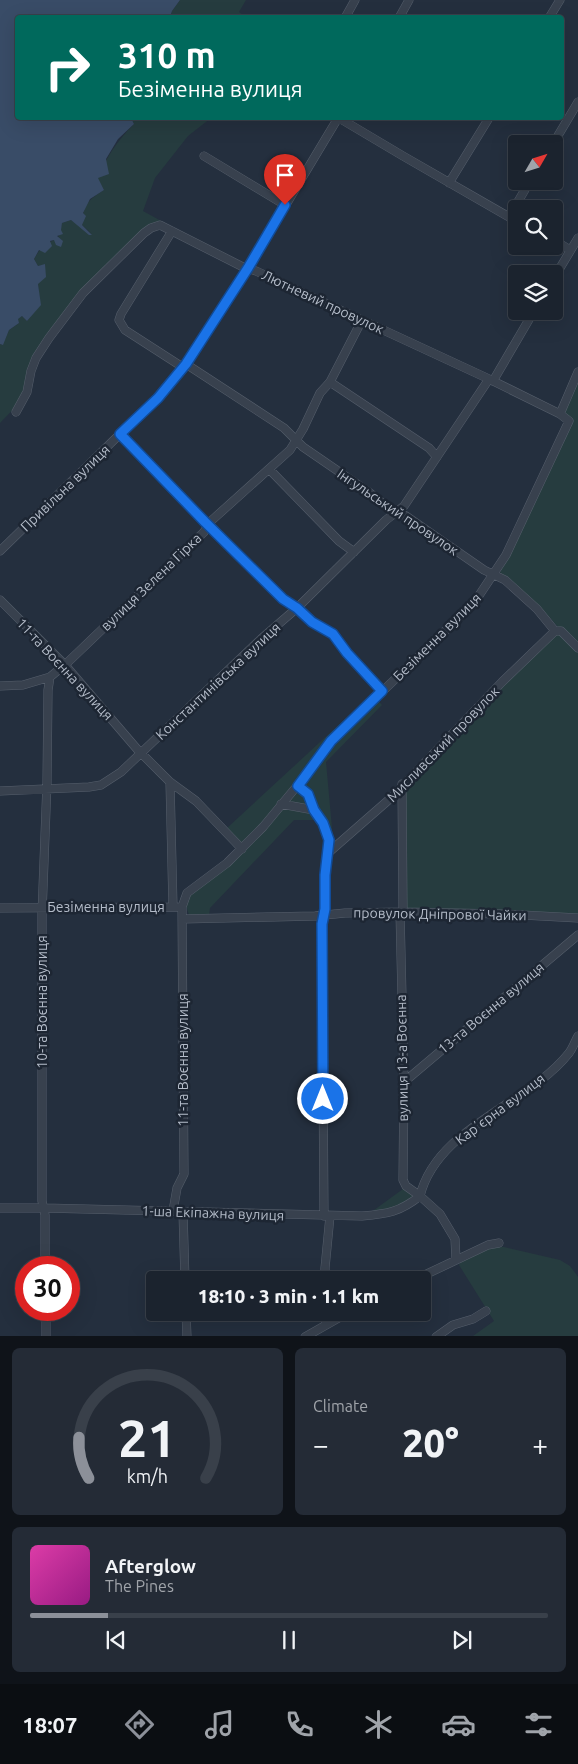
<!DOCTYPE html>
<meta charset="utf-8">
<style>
:root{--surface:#1b232e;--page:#242b36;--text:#f1f3f6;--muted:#a0a4aa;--line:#39404a;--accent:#8c9099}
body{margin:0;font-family:Ubuntu,sans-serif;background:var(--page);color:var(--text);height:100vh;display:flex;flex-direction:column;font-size:19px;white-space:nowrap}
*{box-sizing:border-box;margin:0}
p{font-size:16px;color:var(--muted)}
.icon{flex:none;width:28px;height:28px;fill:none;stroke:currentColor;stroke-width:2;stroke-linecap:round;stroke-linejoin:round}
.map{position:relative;height:1336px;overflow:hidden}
.sheet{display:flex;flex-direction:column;gap:12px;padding:12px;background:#0f1319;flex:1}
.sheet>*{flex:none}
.banner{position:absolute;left:15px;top:15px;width:549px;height:105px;border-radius:5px;box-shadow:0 5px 20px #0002,0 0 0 1px var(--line);background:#00695c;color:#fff;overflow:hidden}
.needle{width:32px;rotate:51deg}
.controls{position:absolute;left:508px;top:135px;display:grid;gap:10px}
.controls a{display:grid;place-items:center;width:55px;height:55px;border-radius:5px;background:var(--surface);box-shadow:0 5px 20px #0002,0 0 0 1px var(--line);font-size:25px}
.speed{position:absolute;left:15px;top:1256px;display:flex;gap:10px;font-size:25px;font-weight:700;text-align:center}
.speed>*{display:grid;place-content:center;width:65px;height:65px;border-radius:50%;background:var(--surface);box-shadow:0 5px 20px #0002,0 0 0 1px var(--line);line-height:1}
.speed .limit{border:8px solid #d22;background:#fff;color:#111}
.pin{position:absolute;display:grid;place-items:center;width:42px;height:42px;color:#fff;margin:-51px -21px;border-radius:50% 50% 50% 0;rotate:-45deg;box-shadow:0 0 5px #0007}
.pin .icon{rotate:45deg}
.me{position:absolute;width:55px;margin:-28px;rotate:0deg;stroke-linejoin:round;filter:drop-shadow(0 0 4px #0008)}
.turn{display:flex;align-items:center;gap:18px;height:105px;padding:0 20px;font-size:22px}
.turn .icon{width:65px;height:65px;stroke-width:2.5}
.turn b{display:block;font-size:35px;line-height:42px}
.big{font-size:38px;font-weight:800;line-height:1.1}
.sheet .card{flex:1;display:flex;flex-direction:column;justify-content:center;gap:8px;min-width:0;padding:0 18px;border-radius:8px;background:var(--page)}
.sheet .dial{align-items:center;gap:0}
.dial svg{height:130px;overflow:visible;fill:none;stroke:var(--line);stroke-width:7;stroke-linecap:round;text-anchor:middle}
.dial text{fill:var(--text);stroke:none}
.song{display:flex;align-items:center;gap:15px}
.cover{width:60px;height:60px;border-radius:8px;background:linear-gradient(135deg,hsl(320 70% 55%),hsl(310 70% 35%))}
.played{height:5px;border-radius:2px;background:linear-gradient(90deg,var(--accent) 15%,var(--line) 15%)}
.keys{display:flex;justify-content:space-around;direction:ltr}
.heat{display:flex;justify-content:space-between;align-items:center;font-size:28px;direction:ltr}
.sheet .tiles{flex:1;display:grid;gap:12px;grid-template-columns:1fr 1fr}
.card:last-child{grid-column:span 2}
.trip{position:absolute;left:146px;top:1271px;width:285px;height:50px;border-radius:5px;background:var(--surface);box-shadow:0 5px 20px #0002,0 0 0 1px var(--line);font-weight:800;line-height:50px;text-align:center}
.menu{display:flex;height:80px;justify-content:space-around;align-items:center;background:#0b0e12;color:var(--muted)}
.menu .icon{width:35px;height:35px}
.menu .current{color:var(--accent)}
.menu b{font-size:22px;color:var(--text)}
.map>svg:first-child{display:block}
.green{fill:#263c3f}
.water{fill:#394c67}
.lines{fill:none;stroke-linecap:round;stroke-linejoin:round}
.minor-casing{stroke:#565f6c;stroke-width:9}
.minor{stroke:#38414e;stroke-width:8}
.route-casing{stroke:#114b97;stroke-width:12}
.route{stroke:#1a73e8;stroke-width:9}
.labels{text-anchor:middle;stroke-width:5;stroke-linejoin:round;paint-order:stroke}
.street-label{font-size:14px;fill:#b4bcc9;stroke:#1d2633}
</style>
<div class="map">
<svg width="578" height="1337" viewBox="0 0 578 1337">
<rect width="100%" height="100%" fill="#242f3e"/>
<!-- green -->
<path class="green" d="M180,0H246L239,12L246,17L170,18L172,11Z
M131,118H211L188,136L155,178L143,211L163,222L160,227L152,229L92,287L38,356L29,393L0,423V344L2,345L9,330L19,323L17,319L22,316L27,321L40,305L38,284L44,265L38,266L34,259C40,248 47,243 58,238L62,223L71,220L92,234L82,225C83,205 88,200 104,190L97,178C107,157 117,141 134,124Z
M578,375V915L407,909L404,905V792L408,781L559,628L543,610L500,574L501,568L572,419L566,415L564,409Z
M372,694L382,705L326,762L333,839L323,837V828L318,820H294L210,908L209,916H190C185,908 186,901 191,893L245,850L226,829Z
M406,1188L412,1194L413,1198L397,1207L370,1213L403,1189Z
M495,1246L504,1247L560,1260L570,1266L576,1274L578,1277V1336H473L494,1321L459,1265C464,1255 484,1248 495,1246Z"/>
<!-- water -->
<path class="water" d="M0,0H180L172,11L170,17L18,18V118H131L134,124L118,139L106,159L109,174L98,178L104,190L90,199L83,213L86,216L82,225L92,235H89L71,220L62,223L61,230L63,234L57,236L63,241L61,247L56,245L54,240L50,241L52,246L45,253L39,250L34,259L38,266L45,264L46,277L38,284L41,305L27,321L22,316L18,319L19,323L9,330L3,345L0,344Z"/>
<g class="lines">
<!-- minor casing -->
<g class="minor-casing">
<path id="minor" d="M345,18L355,0
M399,18L409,0
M549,18L560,0
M339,118L403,156L516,221
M553,144L578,102
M204,156L285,205
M449,183L489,118
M509,217L530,181
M172,231L121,314L119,320L125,330L184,368
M554,240L570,250
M554,278L578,238
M186,364L284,428L303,447L370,493L391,510L406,516L484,570L505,580L537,609L555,631H561L578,648
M493,381L534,311
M330,382L429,448L437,457
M16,412L27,392L31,371L36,358L49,338L83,293L144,233L151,228L160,225L243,267L256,271L489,379L560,414L569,421L506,555L474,603L331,741L297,786L263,827L227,863L187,893L182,907L184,1174L177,1188L173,1211
M560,414L578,372
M120,434L205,522L214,529L237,555L283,599L297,608L312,622L333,634L347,653L381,691
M269,469L339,541L354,552
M0,551L157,398L184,368L248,268L338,118
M0,600L65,665L137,749L170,782L196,801L242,849
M0,686L23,685L50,677L68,662L204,532L211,521L290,450L303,429L320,393L330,382L362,320
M170,782L173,907
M402,784L403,912
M297,786L308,794L314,810L323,823L329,840L325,875V909L322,924L324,1216
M0,791L89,787L101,785L121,772L261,639L297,608L386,520L404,506L489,379
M281,804L314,810
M328,853L392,797L502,682L555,631
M0,908L182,907
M400,912L404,1082L403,1180L406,1186L420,1196L440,1214L455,1239L456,1259
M182,919L315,916L345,913L403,912L503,914L578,918
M404,1082L578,935
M420,1196C437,1127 528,1105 569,1053C573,1048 575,1041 578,1036
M0,1208H44L362,1216C387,1214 400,1212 420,1196
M183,1212L185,1280
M45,1268V1215L42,1201V914L47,783L48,690L50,677
M325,1280V1268L330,1216
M414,1280L488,1245L499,1243
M46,1310V1337
M186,1312L187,1337
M325,1312L326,1324
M305,1337L349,1312
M436,1337L453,1325L473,1319L486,1311"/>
</g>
<!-- minor -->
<use href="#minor" class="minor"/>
</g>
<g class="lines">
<!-- route casing -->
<g class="route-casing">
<path id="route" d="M285,205L248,268L186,364L158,398L120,434L205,522L283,599L297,608L312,622L333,634L347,653L382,691L331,741L298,786L308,794L314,810L323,823L329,840L325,875V909L322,924L323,1099"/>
</g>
<!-- route -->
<use href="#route" class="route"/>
</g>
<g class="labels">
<!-- street labels -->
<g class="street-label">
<text transform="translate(323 302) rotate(25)" y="5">Лютневий провулок</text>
<text transform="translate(65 488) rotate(-44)" y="5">Привільна вулиця</text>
<text transform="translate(398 512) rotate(34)" y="5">Інгульський провулок</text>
<text transform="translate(151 582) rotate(-44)" y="5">вулиця Зелена Гірка</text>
<text transform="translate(437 637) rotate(-45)" y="5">Безіменна вулиця</text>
<text transform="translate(65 669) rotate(47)" y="5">11-та Воєнна вулиця</text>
<text transform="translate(218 681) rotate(-43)" y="5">Константинівська вулиця</text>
<text transform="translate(443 744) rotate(-46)" y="5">Мисливський провулок</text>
<text x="106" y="912">Безіменна вулиця</text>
<text transform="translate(440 914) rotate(1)" y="5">провулок Дніпрової Чайки</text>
<text transform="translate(42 1002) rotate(-90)" y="5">10-та Воєнна вулиця</text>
<text transform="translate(491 1008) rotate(-40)" y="5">13-та Воєнна вулиця</text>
<text transform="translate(402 1058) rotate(-91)" y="5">вулиця 13-а Воєнна</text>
<text transform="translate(183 1060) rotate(-90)" y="5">11-та Воєнна вулиця</text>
<text transform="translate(500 1109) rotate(-37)" y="5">Карʼєрна вулиця</text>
<text transform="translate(213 1213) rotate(2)" y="5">1-ша Екіпажна вулиця</text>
</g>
</g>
</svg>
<div class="controls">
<a><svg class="needle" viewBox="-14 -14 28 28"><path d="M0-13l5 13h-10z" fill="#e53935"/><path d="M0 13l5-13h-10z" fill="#a0a4aa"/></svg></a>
<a><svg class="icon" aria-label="search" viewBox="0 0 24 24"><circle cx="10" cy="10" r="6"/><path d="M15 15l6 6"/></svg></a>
<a><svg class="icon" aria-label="layers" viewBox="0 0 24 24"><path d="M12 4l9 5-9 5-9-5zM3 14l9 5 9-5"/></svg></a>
</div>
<div class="speed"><div class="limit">30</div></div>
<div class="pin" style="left:285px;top:205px;background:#d93025"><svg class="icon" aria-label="arrive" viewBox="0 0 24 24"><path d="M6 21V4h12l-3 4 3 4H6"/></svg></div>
<svg class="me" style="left:323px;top:1099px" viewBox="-20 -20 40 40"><circle r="17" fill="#1a73e8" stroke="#fff" stroke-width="3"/><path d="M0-11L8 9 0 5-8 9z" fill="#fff"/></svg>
<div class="trip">18:10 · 3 min · 1.1 km</div>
<div class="banner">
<div class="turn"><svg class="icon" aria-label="right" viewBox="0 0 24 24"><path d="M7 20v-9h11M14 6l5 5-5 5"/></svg><div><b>310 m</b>Безіменна вулиця</div></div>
</div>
</div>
<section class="sheet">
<div class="tiles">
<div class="card dial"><svg viewBox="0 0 100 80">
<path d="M14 69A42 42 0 1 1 86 69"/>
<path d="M14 69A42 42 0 0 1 8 44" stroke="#8c9099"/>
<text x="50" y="56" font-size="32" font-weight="700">21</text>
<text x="50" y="72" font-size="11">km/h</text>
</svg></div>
<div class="card"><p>Climate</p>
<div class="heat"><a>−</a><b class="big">20°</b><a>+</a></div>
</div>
<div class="card">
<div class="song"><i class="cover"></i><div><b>Afterglow</b><p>The Pines</p></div></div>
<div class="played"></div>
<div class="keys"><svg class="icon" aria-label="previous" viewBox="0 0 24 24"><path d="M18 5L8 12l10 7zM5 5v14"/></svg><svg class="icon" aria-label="pause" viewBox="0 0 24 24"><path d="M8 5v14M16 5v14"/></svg><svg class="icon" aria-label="next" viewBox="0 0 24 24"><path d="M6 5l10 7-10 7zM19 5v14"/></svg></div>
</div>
</div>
</section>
<nav class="menu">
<b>18:07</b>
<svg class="icon current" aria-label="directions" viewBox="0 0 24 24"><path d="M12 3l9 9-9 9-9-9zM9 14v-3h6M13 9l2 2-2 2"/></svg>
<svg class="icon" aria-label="music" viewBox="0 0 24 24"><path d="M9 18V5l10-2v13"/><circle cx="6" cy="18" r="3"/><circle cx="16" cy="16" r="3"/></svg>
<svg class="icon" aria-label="phone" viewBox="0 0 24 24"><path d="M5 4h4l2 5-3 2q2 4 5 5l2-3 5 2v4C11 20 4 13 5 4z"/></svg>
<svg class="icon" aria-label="climate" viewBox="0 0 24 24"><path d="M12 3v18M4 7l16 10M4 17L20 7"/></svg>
<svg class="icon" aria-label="car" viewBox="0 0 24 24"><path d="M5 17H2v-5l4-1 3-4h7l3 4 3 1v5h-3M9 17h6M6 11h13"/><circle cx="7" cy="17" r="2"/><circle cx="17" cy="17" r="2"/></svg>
<svg class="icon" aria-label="filters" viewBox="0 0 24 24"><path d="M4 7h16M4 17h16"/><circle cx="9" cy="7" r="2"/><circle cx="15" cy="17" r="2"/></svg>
</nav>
